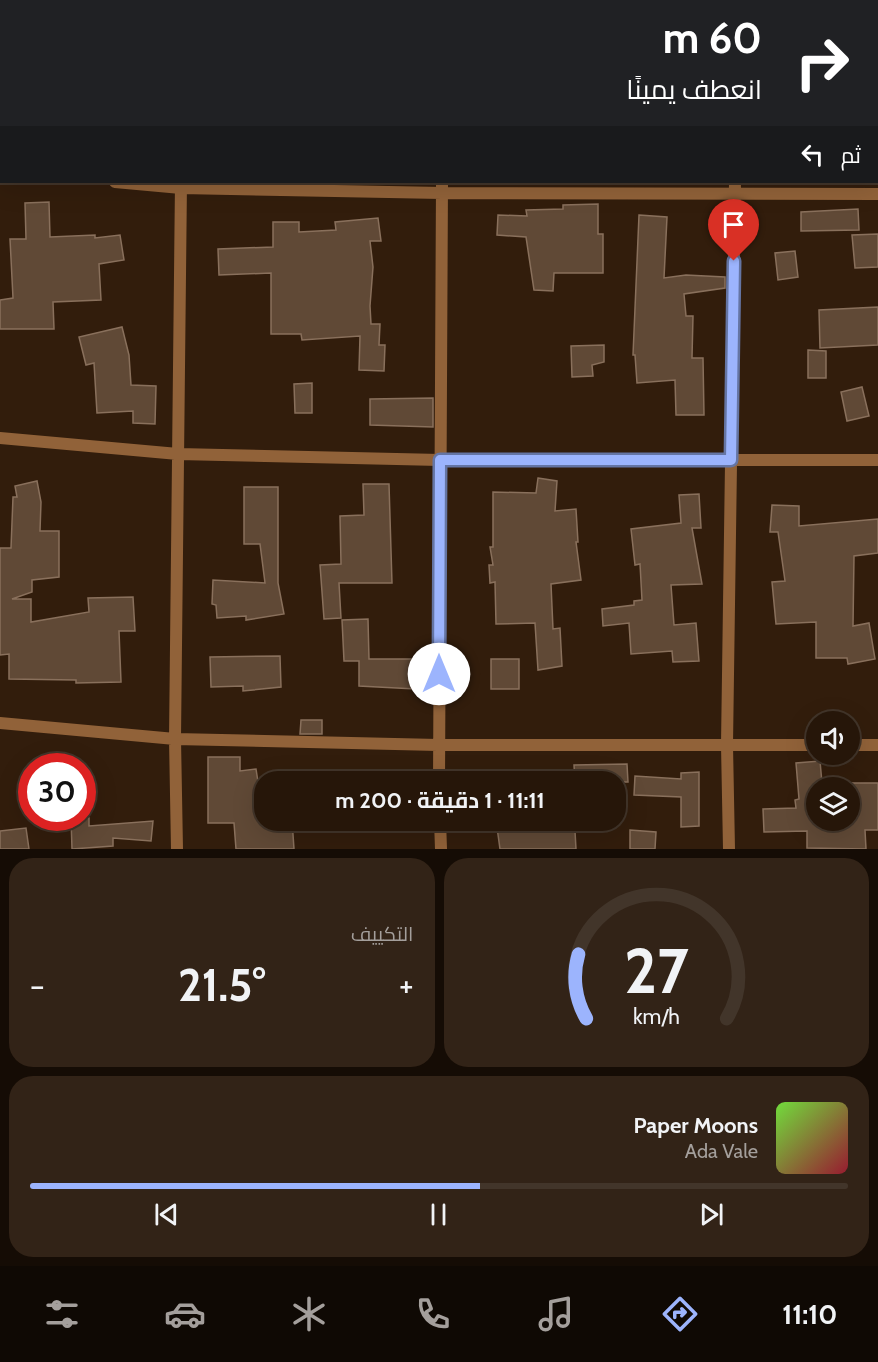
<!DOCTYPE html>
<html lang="ar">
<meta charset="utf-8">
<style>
:root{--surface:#261609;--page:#322317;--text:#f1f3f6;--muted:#a49f9c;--line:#42352a;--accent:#9cb4fd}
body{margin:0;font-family:Cabin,Cairo,sans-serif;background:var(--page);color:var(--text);direction:rtl;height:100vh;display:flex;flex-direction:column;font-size:22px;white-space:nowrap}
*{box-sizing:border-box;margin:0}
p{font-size:20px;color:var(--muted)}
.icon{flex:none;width:33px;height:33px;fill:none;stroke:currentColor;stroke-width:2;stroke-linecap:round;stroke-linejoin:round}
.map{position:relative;height:849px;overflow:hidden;direction:ltr}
.drawer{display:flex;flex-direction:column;gap:9px;padding:9px;background:#150c05;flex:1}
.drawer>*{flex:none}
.top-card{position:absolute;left:0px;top:0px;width:879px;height:183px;box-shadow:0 6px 24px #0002,0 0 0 2px var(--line);direction:rtl;background:#202124;color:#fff;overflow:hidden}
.fabs{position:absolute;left:806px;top:711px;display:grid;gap:12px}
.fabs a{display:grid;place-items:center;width:54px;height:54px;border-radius:50%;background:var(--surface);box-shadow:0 6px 24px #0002,0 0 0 2px var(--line);font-size:30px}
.speed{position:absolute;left:18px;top:753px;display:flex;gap:12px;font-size:30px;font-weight:700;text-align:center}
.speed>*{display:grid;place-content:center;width:78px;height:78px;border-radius:50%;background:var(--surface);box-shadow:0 6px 24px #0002,0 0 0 2px var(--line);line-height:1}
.speed .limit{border:9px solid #d22;background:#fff;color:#111}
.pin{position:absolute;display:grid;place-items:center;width:51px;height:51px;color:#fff;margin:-62px -26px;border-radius:50% 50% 50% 0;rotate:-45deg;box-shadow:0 0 6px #0007}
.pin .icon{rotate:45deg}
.me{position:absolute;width:66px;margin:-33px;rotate:0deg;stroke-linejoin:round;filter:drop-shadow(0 0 4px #0008)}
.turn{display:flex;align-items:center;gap:21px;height:126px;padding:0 18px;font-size:27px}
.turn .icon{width:78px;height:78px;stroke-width:2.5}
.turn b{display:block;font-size:42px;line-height:51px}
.then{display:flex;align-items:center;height:57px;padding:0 18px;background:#0003;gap:12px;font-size:22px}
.big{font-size:45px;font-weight:700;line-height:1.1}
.drawer .tile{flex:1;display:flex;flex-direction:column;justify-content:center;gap:9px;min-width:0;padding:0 21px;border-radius:24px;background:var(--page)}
.drawer .dial{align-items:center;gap:0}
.dial svg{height:156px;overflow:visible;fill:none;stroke:var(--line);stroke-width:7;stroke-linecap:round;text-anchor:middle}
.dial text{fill:var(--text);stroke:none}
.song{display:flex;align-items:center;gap:18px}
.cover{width:72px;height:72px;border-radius:9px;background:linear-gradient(135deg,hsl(100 70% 55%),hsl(350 70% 35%))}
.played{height:6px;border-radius:3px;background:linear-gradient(90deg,var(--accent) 55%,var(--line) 55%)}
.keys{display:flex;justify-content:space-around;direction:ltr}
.heat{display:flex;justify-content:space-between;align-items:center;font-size:33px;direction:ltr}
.drawer .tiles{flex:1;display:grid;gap:9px;grid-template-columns:1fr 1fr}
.tile:last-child{grid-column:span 2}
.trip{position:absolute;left:254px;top:771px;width:372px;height:60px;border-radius:24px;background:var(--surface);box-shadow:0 6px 24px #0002,0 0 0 2px var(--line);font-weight:700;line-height:60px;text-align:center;direction:rtl}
.menu{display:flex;height:96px;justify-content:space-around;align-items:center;background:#0f0904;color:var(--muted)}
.menu .icon{width:42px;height:42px}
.menu .current{color:var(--accent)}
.menu b{font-size:27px;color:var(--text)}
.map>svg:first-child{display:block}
.building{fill:#604936;stroke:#89705c;stroke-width:1.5;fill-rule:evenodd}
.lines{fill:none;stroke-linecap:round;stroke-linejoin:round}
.minor{stroke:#916239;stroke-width:12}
.route-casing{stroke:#6575a4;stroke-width:15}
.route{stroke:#9cb4fd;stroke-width:10}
</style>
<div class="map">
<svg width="878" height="849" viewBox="0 0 878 849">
<rect width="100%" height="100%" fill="#321d0c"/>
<!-- building -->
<path class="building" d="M49,202L50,237L95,235V238L120,235L124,260L99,264L101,300L53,302L54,329H0V300L13,298L10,239H26L25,203Z
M598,204V234H603V273H554L553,291L534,290L526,237L497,235L498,215L527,216L526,210L563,209V205Z
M858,209L859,230L801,231V212Z
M639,215L667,217L664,278L686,275L725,277V288L684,294L686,316H693L692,358H703L704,415H676L675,380L637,383L635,355H633Z
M378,218L381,241H370L373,267L370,306L371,324H380L379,345H385L384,371L359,370L360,336L302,340L301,334H271V273L219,275L218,249L273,247V222H299V232L336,230L335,222Z
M878,234V267L855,268L852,235Z
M795,251L798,277L778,280L775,253Z
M878,307V345L820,348L819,310Z
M122,327L129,355L131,385L156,386L155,424L133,423V411L97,413L94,363L86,365L79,337Z
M604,345V362L592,365L593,376L572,377L571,346Z
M808,350L826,351V378H808Z
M312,383V413H295L294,384Z
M862,387L869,416L847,421L841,392Z
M433,398V427L370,425V399Z
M538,478L557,481L555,511L576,509L578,542H576L581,580L551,584L553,629L560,628L562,666L538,670L535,623L496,624L495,582L490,583L489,565H493L490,547H493V492L536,493Z
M37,481L41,502L40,531H59V577L32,580V592L12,599H31V622L89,612L88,598L133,597L135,631H119L121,682L76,683V680L9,679V654L0,655V548H11L13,497H17L15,486Z
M363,484H389L392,583H339L341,618L324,619L320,565L341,564L340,516L364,515Z
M244,487H278V583L284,614L246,620V616L217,618L216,605L212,604L213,580L265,583L260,544H244Z
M699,494L701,528H692L702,584L671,585L674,625L696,623L699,661L673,662L672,651L631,654L629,623L603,626L602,609L634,605V601L642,600L640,564L635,565L631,529L681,523L679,495Z
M772,505L799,506V526L878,519V553L854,556L853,626L869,623L875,659L848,664L847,658H816V622L776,624L772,582L785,581L778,532H770Z
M368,619L369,659H413L415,689L359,686V661H344L342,620Z
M280,656L281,687L243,691V686L211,687L210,657Z
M491,659H519V689H491Z
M301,720H322V734H300Z
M208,757H240V771L256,769L264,820H292L294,849H236L234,823H208Z
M820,761L822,783H878V830H865L866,849L807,848V831L764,832L763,809L796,808L795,800L799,799L796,763ZM816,788H849V820H816Z
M627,764L628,782H575L574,765Z
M699,772V826L681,827V797L634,795L635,776L681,779V773Z
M71,818H89V826L153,821L151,841L113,838V846L72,849Z
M496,820H552V831H575L576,849H500Z
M26,828L29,849H0V831Z
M630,830L656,832L655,849H630Z"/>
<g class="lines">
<!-- minor -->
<path class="minor" d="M183,2V0
M443,2V0
M737,2V0
M0,171H2
M115,182L181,188L442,193L878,194
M0,438L178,454L440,460H878
M0,723L175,739L438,745H816
M849,745H878
M439,782L442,182
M440,820L441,849
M177,849L175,739L181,182
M729,849L727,745L735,182"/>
</g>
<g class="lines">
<!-- route casing -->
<g class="route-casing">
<path id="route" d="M439,674L440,460H731L734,261"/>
</g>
<!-- route -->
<use href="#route" class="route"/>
</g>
</svg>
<div class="fabs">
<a><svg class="icon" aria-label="sound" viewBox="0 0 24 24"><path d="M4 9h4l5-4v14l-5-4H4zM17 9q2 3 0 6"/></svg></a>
<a><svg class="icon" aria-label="layers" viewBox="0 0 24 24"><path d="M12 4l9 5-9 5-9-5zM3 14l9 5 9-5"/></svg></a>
</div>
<div class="speed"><div class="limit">30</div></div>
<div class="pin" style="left:734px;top:261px;background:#d93025"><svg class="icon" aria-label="arrive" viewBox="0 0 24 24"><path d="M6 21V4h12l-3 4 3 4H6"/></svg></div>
<svg class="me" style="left:439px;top:674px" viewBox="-20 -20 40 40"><circle r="19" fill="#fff"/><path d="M0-13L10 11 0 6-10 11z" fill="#9cb4fd"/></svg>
<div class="trip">11:11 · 1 دقيقة · 200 m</div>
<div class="top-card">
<div class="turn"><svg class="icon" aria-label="right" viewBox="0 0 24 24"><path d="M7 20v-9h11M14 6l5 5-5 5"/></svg><div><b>60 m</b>انعطف يمينًا</div></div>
<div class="then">ثم<svg class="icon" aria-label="left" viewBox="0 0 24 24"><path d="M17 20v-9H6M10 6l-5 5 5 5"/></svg></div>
</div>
</div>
<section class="drawer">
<div class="tiles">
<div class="tile dial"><svg viewBox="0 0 100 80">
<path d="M14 69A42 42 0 1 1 86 69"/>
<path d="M14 69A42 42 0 0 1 10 36" stroke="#9cb4fd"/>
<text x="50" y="56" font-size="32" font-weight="700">27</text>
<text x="50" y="72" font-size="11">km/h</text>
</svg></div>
<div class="tile"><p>التكييف</p>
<div class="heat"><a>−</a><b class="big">21.5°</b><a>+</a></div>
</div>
<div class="tile">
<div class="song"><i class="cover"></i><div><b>Paper Moons</b><p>Ada Vale</p></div></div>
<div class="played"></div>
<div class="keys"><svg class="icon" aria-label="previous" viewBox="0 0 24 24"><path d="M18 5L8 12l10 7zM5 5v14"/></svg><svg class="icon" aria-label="pause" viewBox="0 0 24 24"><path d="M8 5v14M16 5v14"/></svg><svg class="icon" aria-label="next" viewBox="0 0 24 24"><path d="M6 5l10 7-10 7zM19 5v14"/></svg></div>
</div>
</div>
</section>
<nav class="menu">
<b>11:10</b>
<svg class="icon current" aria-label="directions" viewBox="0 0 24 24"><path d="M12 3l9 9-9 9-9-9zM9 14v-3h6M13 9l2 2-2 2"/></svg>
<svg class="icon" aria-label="music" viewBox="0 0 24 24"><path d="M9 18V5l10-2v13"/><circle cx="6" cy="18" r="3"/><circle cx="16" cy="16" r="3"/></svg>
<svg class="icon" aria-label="phone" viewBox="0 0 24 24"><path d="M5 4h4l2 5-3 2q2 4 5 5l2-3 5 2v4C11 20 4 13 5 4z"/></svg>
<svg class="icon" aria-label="climate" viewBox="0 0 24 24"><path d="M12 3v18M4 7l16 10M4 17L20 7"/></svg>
<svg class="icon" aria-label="car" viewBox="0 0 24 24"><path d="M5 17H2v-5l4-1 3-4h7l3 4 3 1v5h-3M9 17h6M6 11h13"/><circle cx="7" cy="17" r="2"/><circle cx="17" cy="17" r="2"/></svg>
<svg class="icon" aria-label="filters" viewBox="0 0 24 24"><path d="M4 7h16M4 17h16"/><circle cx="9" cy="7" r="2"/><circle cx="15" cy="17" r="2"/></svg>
</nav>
